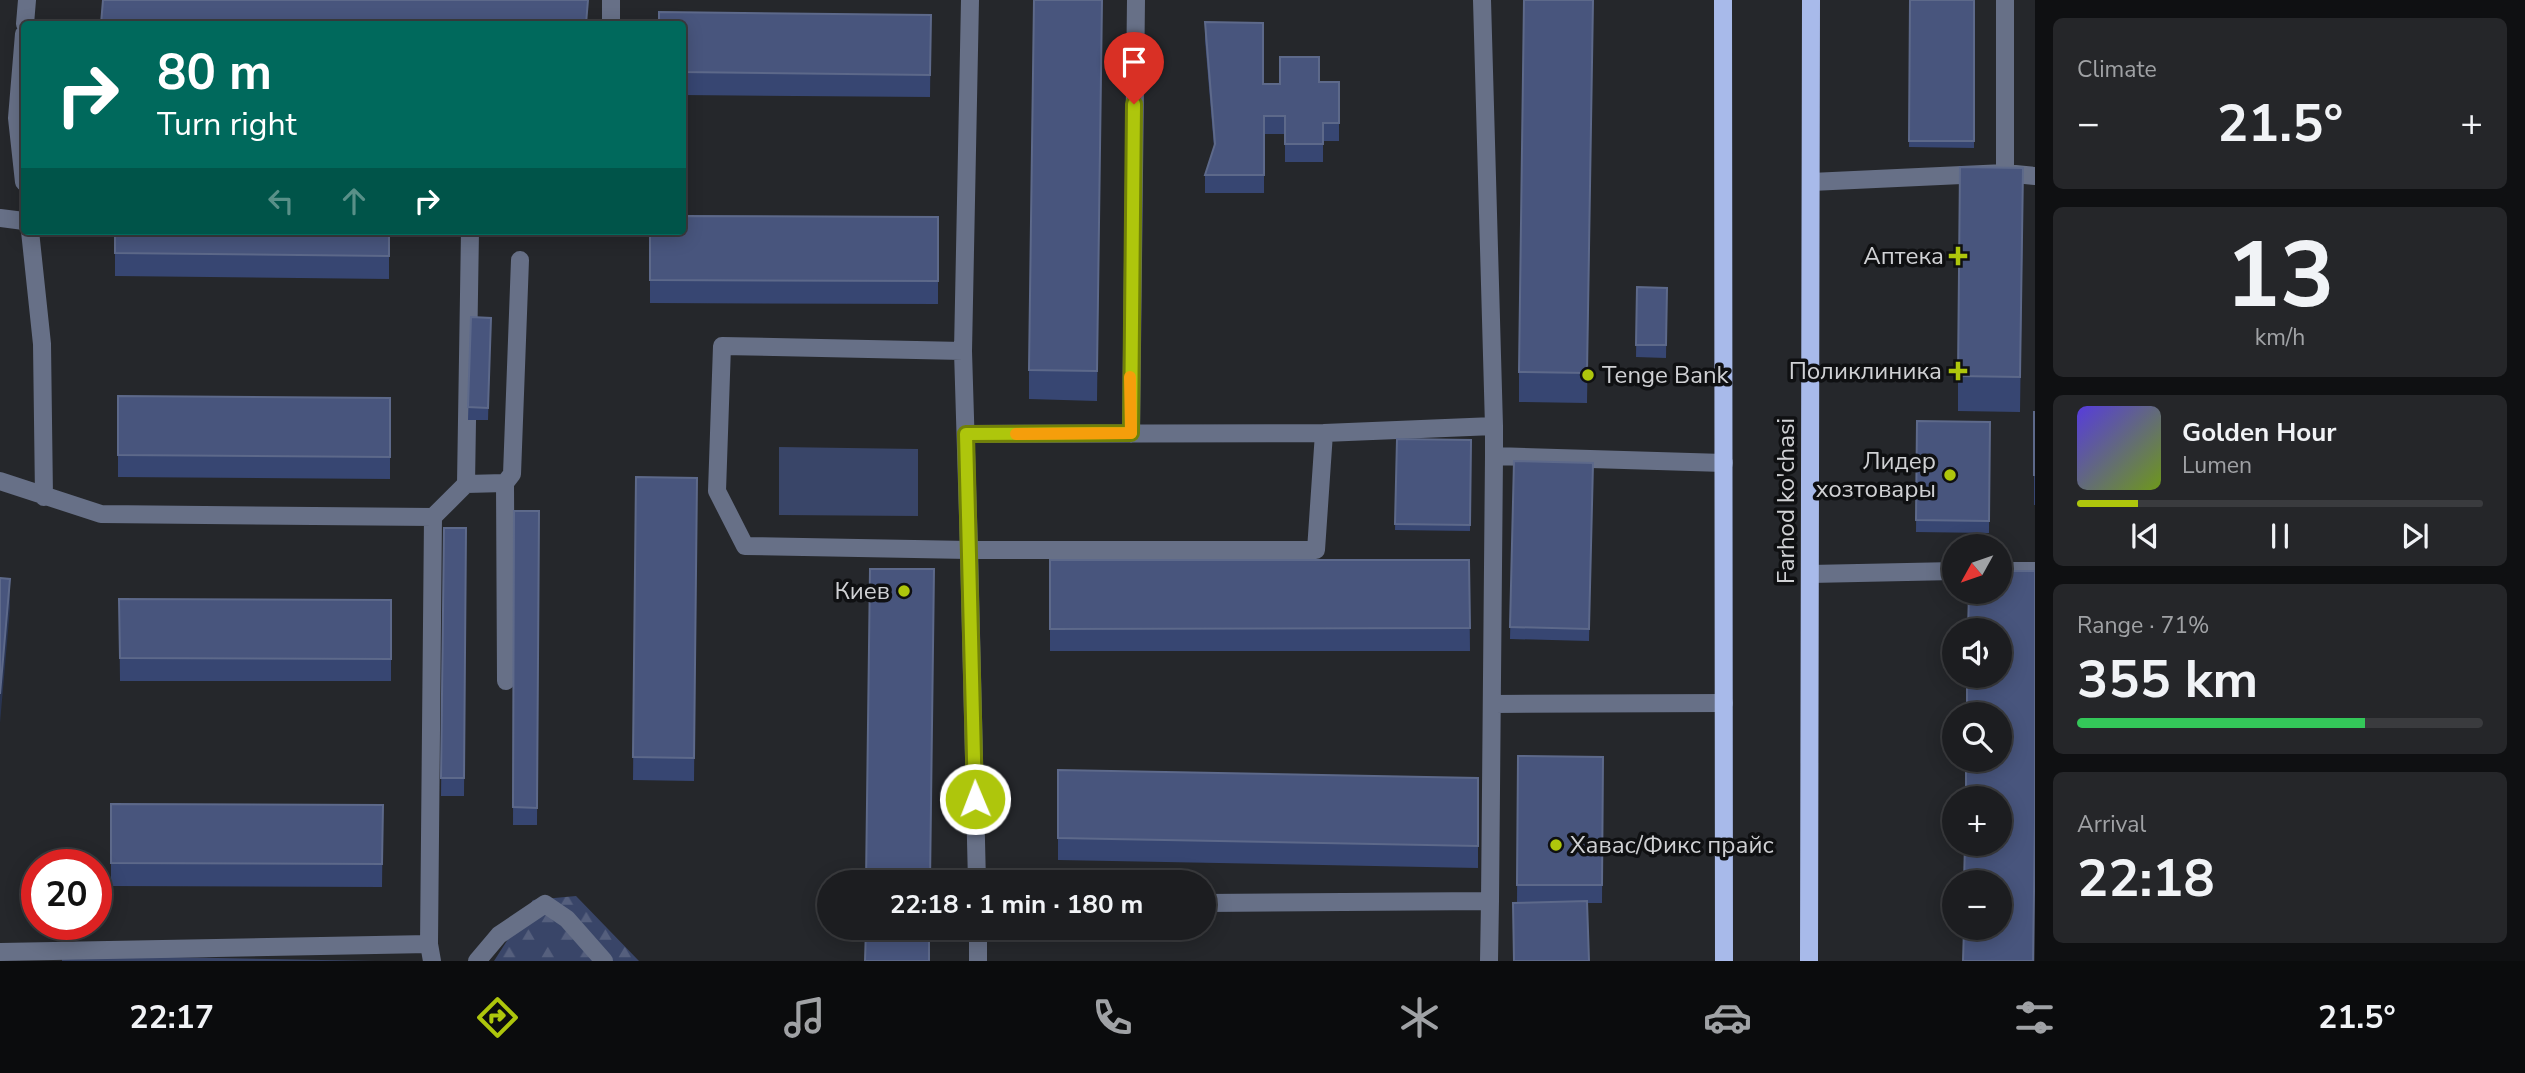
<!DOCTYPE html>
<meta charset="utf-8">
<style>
:root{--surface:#1c1d20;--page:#252629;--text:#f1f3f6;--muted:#a0a2a5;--line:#3a3b3e;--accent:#aec60c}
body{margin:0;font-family:"Nunito Sans",sans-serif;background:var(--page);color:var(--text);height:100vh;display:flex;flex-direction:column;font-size:26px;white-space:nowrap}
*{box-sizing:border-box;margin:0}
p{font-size:23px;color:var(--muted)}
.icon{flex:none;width:38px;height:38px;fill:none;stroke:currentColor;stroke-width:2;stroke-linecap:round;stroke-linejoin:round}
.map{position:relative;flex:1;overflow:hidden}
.sheet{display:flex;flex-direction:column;gap:18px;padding:18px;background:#0f1012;width:490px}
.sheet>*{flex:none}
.top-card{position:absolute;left:21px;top:21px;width:665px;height:214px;border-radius:7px;box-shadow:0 4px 18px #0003,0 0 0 2px var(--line);background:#00695c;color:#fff;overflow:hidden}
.needle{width:46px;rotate:230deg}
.fabs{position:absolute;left:1942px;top:534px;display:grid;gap:14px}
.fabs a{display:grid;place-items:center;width:70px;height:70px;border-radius:50%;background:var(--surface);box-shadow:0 4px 18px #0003,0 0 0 2px var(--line);font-size:35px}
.speed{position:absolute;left:21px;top:849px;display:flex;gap:14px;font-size:35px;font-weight:700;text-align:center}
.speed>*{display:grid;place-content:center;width:91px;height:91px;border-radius:50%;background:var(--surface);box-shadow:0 4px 18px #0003,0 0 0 2px var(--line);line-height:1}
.speed .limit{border:10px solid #d22;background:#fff;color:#111}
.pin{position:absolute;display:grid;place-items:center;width:60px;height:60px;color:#fff;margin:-72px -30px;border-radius:50% 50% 50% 0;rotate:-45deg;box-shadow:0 0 7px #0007}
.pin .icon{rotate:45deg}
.me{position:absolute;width:77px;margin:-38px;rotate:359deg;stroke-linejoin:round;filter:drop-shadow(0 0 5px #0008)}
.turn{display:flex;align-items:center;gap:24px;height:147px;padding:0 21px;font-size:32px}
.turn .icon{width:91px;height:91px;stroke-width:2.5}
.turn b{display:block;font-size:49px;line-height:60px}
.lanes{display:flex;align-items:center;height:66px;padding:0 21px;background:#0003;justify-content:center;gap:35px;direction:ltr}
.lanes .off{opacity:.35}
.big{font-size:52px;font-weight:700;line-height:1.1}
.sheet .card{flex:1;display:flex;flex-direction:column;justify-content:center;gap:10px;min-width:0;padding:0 24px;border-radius:10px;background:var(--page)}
.sheet .dial{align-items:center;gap:0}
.dial b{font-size:91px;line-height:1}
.song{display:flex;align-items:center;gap:21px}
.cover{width:84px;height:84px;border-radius:10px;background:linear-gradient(135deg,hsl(250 70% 55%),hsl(80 70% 35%))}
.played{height:7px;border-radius:4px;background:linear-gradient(90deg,var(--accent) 15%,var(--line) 15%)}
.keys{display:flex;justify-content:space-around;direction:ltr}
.heat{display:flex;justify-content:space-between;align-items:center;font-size:38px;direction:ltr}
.charge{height:10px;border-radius:5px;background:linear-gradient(90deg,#34c759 71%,var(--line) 0)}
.trip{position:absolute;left:817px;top:870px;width:399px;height:70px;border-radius:35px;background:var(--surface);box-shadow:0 4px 18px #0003,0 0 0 2px var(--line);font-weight:700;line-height:70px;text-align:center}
.dock{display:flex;height:112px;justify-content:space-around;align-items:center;background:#0b0c0d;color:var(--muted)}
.dock .icon{width:49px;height:49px}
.dock .current{color:var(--accent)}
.dock b{font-size:32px;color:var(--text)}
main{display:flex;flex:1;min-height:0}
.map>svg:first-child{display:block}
.forest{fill:url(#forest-firs)}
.garden{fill:#394568}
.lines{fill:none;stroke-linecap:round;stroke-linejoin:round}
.minor{stroke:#677087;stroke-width:18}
.major{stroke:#a8baea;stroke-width:18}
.wall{fill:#374672}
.shaded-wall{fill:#293451}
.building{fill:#48557d;stroke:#5d698a;stroke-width:2}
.route-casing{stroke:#718108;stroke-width:18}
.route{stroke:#aec60c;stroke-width:12}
.slow{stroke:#f59e0b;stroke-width:12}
.poi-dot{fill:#aec60c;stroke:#0f1012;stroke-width:2.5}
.labels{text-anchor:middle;stroke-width:7;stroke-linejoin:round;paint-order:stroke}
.poi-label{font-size:24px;fill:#d0d1d4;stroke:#0f1012;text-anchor:end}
.street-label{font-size:24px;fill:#d0d1d4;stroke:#0f1012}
</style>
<main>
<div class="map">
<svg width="2035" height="961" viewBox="0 0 2035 961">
<defs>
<pattern id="forest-firs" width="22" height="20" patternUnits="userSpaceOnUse" patternTransform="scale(1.75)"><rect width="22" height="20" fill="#394568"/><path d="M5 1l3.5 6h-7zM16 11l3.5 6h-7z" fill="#555f7d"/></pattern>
</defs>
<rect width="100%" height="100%" fill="#25272b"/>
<!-- forest -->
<path class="forest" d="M576,896L639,961H494L533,900Z
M62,955L375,961H62Z"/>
<!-- garden -->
<path class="garden" d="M779,447L918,449V516L779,515Z"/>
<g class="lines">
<!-- minor -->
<path class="minor" d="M1482,0L1494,426
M2005,0V173
M25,24L27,0
M611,24V0
M24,34L17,118L24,182
M1811,182L2005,173L2035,176
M0,218L24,221
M30,231L42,344L44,497
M963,351L722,346L717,491L745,546L969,550L963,351L970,0
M966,434L1324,433
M1131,434L1136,0
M0,481L101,514L433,517
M505,483L506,681
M466,484L505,483L512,474L520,260
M2000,571H2035
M1810,574L1955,571
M1493,704L1724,703
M977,882L969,550H1316L1324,433L1494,426V456
M1490,901L1494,456L1724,463
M1204,903L1490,901L1489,961
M978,928V961
M0,952L429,944
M432,961L429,944L433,517L466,484L470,231
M477,961L499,935L545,904L567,919L604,961"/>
<!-- major -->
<path class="major" d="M1723,0L1724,961
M1809,961L1811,0"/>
</g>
<!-- wall -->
<path class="wall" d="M1102,0L1097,401L1029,399V370Z
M1593,0L1587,403L1519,402V372Z
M1910,0H1974V148L1909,147Z
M931,15L930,97L682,95V24Z
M1205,22L1263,84L1339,82V141H1323V162H1285V134H1264V193H1205V175L1214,147L1205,40Z
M2023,204L2020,412L1958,411V376Z
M938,217V304L650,303V231Z
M115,231H389V279L115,276Z
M1637,287L1667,288L1666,358L1636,357Z
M471,317L491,318L488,420H468Z
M118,396L390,398V479L118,477Z
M2034,412H2035V505H2034Z
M1917,421L1990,422L1989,533L1916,532Z
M1397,439L1471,440L1470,531L1395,530Z
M1514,461L1593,463L1589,641L1510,639Z
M636,477L697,478L694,781L633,780Z
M514,511H539L537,825H513Z
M444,528H466L464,796H441Z
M1050,560H1469L1470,651H1050Z
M119,599L391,600V681H120Z
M1518,756L1603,757L1602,903H1517Z
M1058,770L1478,778V868L1058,860Z
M111,804L383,805L382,887L111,886Z"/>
<!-- shaded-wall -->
<path class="shaded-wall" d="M10,579V608L0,723V694Z"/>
<!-- building -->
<path class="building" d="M103,0H588L586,24H101Z
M1034,0H1102L1097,371L1029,370Z
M1524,0H1593L1587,373L1519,372Z
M1910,0H1974V141H1909Z
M659,12L931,15L930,75L682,72V24H659Z
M1205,22L1263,23V84H1280V57H1319V82H1339V123H1323V144H1285V116H1264V175H1205L1215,144Z
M1960,167L2023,168L2020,377L1958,376Z
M682,216L938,217V281L650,280V231H682Z
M115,231H389V256L115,253Z
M1637,287L1667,288L1666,345H1636Z
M471,317L491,318L488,408L468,407Z
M118,396L390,398V457L118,455Z
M2034,412H2035V475H2034Z
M1917,421L1990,422L1989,521L1916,520Z
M1397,439L1471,440L1470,525L1395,524Z
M1514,461L1593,463L1589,629L1510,627Z
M636,477L697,478L694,758L633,757Z
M514,511H539L537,808L513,807Z
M444,528H466L464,778H441Z
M1050,560H1469L1470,628L1050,629Z
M870,569H934L930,882H866Z
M2000,571H2035V822L2033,961H1963L1964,928H2000V882H1964L1965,844H2000V798H1966V760H2000V714H1967V676H2000V630H1968L1969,592H2000Z
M0,578L10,579L0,694Z
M119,599L391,600V659L120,658Z
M1518,756L1603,757L1602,885H1517Z
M1058,770L1478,778V846L1058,838Z
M111,804L383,805L382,864L111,863Z
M1587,901L1589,961H1514L1513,903Z
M866,928H929V961H865Z"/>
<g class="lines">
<!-- route casing -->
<g class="route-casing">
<path id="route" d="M975,799L966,434L1131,433L1134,104"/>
</g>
<!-- route -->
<use href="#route" class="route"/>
<!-- slow -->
<path class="slow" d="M1016,434L1131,433L1130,377"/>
</g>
<!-- markers -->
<g class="poi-dot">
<path d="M1954.5 245.5h7v7h7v7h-7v7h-7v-7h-7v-7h7z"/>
<path d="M1954.5 360.5h7v7h7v7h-7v7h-7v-7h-7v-7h7z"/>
<circle cx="1588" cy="375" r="7"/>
<circle cx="1950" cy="475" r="7"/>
<circle cx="904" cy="591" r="7"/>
<circle cx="1556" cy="845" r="7"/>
</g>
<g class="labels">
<!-- poi labels -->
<g class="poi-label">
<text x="1944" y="264">Аптека</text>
<text x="1942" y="379">Поликлиника</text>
<text x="1602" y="383" text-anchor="start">Tenge Bank</text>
<text x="1936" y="469">Лидер<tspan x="1936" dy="28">хозтовары</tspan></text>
<text x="890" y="599">Киев</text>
<text x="1570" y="853" text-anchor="start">Хавас/Фикс прайс</text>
</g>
<!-- street labels -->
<g class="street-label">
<text transform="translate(1786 501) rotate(-90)" y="8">Farhod ko'chasi</text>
</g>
</g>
</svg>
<div class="fabs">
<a><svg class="needle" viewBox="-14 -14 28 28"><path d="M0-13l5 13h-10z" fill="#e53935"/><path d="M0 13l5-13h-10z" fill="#a0a2a5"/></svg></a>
<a><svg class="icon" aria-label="sound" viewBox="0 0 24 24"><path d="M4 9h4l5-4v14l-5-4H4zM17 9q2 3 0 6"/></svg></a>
<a><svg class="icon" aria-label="search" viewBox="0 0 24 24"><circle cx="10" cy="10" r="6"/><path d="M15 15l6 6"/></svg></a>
<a>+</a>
<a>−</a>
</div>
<div class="speed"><div class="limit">20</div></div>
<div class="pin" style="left:1134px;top:104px;background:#d93025"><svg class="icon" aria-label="arrive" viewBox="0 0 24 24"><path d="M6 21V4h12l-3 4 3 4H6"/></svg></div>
<svg class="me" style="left:975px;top:799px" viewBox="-20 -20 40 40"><circle r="17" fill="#aec60c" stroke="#fff" stroke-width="3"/><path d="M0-11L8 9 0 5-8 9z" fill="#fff"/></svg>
<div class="trip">22:18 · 1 min · 180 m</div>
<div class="top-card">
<div class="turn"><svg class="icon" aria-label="right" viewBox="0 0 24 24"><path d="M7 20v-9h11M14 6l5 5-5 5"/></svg><div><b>80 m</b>Turn right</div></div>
<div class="lanes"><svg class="icon off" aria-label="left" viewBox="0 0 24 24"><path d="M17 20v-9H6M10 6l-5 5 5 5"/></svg><svg class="icon off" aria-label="ahead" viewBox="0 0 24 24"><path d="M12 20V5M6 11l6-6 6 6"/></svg><svg class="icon" aria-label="right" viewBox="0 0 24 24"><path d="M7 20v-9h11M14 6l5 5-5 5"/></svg></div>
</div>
</div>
<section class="sheet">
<div class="card"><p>Climate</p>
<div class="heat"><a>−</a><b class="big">21.5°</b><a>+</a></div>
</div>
<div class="card dial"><b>13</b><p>km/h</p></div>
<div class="card">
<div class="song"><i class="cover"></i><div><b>Golden Hour</b><p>Lumen</p></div></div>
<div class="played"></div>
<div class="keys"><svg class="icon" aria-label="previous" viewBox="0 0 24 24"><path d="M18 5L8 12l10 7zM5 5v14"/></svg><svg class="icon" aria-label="pause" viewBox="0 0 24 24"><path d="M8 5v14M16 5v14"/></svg><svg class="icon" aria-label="next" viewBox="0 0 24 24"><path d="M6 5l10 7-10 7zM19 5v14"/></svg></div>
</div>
<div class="card"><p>Range · 71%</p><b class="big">355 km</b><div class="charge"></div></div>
<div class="card"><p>Arrival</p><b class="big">22:18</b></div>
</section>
</main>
<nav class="dock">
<b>22:17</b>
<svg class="icon current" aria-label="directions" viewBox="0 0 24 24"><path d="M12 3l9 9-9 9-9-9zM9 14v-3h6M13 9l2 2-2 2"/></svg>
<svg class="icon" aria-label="music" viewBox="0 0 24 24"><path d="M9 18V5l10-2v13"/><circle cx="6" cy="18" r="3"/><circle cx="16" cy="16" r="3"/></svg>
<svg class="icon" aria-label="phone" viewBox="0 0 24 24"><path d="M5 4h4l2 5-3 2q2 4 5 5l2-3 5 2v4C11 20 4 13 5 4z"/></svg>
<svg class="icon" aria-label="climate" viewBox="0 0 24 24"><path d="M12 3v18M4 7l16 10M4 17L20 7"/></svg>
<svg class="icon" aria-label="car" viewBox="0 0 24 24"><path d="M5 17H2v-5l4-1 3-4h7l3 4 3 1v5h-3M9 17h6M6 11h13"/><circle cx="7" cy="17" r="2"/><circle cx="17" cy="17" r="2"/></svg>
<svg class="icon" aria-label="filters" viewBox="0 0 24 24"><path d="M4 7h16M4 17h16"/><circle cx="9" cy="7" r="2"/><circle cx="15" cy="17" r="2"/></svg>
<b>21.5°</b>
</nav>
